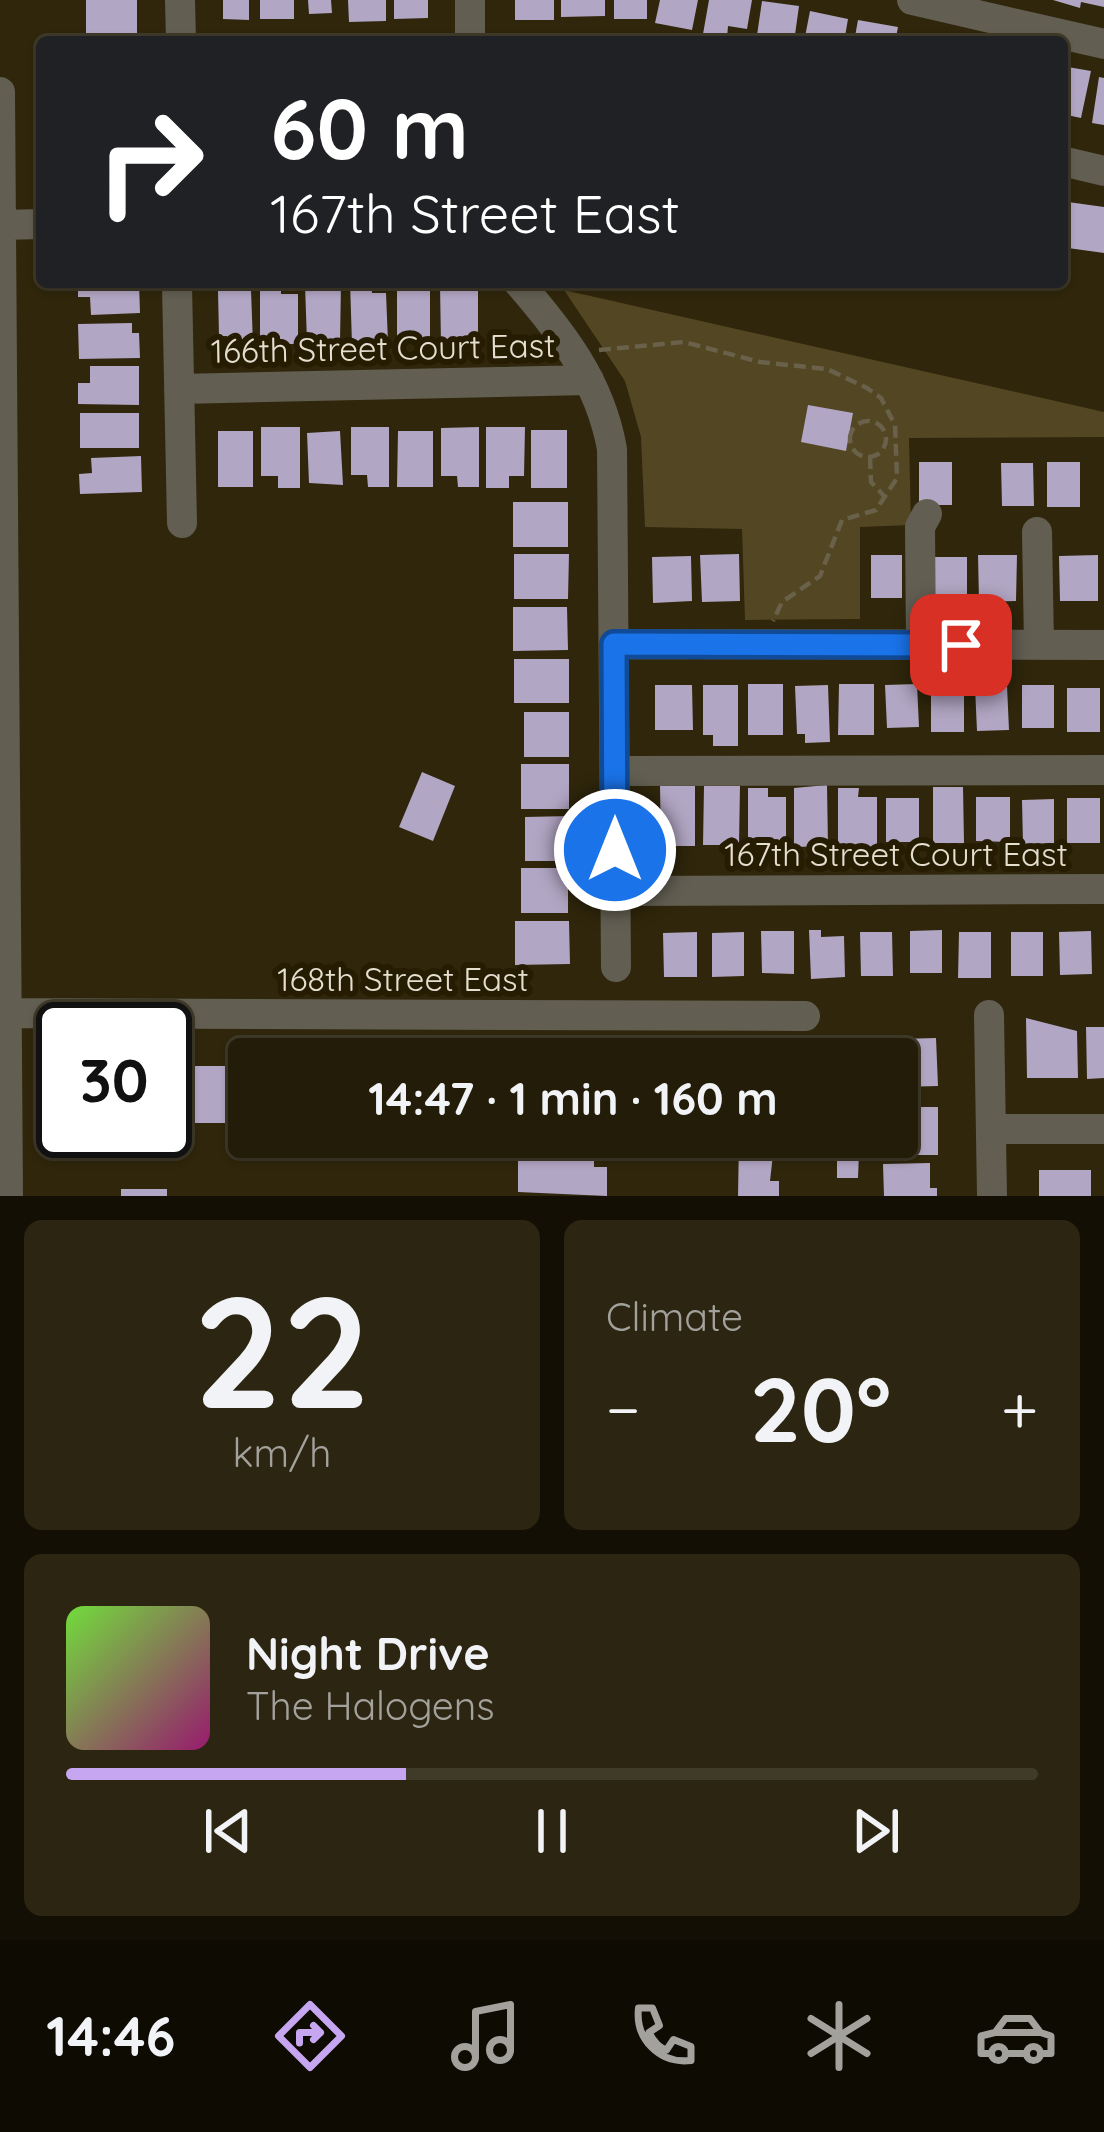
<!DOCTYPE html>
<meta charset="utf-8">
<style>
:root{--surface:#231c08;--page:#2b2512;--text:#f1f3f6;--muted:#a3a19c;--line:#403a29;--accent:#c6a6f0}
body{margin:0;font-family:Quicksand,sans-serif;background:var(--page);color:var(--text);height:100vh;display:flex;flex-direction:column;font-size:45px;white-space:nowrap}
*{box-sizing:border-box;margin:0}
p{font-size:39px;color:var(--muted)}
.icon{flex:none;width:66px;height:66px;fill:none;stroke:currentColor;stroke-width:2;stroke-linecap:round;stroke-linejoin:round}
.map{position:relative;height:1196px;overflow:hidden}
.drawer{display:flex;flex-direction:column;gap:24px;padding:24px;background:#130f04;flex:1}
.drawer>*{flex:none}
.banner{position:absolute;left:36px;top:36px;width:1032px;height:252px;border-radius:12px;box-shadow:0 3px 9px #0004,0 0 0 3px var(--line);background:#202124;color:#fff;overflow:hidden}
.speed{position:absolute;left:36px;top:1002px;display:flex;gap:24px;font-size:60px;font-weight:700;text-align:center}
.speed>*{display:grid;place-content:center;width:156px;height:156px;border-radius:50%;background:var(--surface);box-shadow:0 3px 9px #0004,0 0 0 3px var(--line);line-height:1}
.speed .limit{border:6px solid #111;border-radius:18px;background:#fff;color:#111}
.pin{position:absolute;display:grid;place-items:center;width:102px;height:102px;color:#fff;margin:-51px;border-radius:24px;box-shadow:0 6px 18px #0006}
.me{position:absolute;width:132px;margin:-66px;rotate:0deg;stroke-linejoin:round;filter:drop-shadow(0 0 9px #0008)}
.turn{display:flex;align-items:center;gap:42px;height:252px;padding:0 36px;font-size:54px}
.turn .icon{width:156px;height:156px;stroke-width:2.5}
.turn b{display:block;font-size:84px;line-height:102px}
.big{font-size:90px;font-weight:800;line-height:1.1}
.drawer .widget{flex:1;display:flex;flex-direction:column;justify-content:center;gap:18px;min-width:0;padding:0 42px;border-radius:18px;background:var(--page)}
.drawer .dial{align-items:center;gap:0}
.dial b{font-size:156px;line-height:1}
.song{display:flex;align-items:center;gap:36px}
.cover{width:144px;height:144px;border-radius:18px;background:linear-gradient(135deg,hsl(100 70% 55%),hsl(320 70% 35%))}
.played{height:12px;border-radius:6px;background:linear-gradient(90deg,var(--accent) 35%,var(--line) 35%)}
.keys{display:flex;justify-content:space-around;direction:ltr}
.heat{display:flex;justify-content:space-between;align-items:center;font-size:66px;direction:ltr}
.drawer .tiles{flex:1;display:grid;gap:24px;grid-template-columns:1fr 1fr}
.widget:last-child{grid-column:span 2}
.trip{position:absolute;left:228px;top:1038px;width:690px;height:120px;border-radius:12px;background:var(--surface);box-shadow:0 3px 9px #0004,0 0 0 3px var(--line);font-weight:800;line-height:120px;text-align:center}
.tabs{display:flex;height:192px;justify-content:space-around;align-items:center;background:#0e0b03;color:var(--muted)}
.tabs .icon{width:84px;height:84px}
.tabs .on{color:var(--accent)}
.tabs b{font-size:54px;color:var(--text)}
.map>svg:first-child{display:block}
.green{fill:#534622}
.building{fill:#b1a6c3}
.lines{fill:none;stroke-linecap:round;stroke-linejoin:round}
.path{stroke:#69614a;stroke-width:4.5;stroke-dasharray:12 6;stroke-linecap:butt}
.minor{stroke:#625e52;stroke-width:30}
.route-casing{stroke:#114b97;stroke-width:30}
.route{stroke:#1a73e8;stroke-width:21}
.labels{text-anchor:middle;stroke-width:12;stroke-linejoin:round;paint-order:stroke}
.street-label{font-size:33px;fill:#e5dfd0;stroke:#261c02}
</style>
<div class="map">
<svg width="1104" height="1196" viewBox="0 0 1104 1196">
<rect width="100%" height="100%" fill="#2f260b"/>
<!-- green -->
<path class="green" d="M564,290L1104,412V437L909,438L911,525L860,527V619L745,620L742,529L645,527L641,437L625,381Z"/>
<!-- building -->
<path class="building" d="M86,0H137V35H86Z
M223,0H249V20L223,19Z
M260,0H294V19H260Z
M308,0H331L332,13L309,14Z
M348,0H386V21L349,22Z
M394,0H428V18L394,19Z
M515,0H554V20H515Z
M561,0H605V16L561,17Z
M614,0H647V19H614Z
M660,0H698L692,30L655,23Z
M709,0H752L747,29L728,26L727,38L703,34Z
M1053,0H1104V7L1081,2L1080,8Z
M762,1L799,6L794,42H756Z
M810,11L848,19L844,42H804Z
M858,20L898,27L895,42H854Z
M1062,66L1091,71L1081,118L1062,114Z
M1099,77L1104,78V125L1092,123Z
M1068,202L1104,207V253L1068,248Z
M78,282H139L140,313L91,315L90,297H78Z
M260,282H281V294H298V344H260Z
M350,282H371L372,293H386L388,342L352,344Z
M341,284L340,341L307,342L305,285Z
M440,285H478V345H441Z
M397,289H430V340H397Z
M251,290L253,344H227V336H219L218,291Z
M132,323V333H139L140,358L79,359L78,324Z
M90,366H139V405L78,404V383H90Z
M808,405L853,413L846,451L801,442Z
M80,413H139V448H80Z
M261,427H300V488H278V476H261Z
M351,427H389V487H368L367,475H351Z
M479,427V487H458L457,476H441V428Z
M486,427H525L524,476H509V488H486Z
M531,430H567V488H531Z
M218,431H253V487H218Z
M340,431L343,485L309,483L307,433Z
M398,431H433V487H397Z
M141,456L142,492L80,494L79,474L92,473L91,458Z
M919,462H952V505H919Z
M1047,462H1080V507H1047Z
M1001,463H1033L1034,506H1002Z
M513,502H568V547H513Z
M514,554H569L568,599H514Z
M739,554L740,601L702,602L700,555Z
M871,555H902V598H871Z
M978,555H1017L1016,601L979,602Z
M1098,555V601H1060L1059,556Z
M691,556L692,601L653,603L652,557Z
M935,557H967V599H935Z
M513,607H567L568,650L513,651Z
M514,659H569V703H514Z
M748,684H783V735H748Z
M839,684H874V735H838Z
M917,684L919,727L887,728L885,685Z
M655,685H692L693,730H655Z
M703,685H738V746H713V735H703Z
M828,685L830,742L805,743V734H797L795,686Z
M931,685L964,690V732H931Z
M1022,685H1054V728H1022Z
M1007,686L1009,730L977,731L975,687Z
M1067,688H1100V732H1067Z
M524,712H569V757H524Z
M521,764H569V809H521Z
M422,772L455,786L433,841L399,827Z
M827,785L828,846L794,847V788Z
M660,786H695V846H661Z
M704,786H740L739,845H703Z
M933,787H963L964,843H933Z
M748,788H768V797H786V848H748Z
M838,788H859L858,797H877V847H838Z
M976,797H1010V842L976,841Z
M886,798H919V842H886Z
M1067,798H1100V843H1067Z
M1054,799V843L1023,844L1022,800Z
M571,816V861H525V817Z
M521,868H568V913H521Z
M515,921H569L570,964L515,965Z
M809,930H821V937L844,936L845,977L811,979Z
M942,930V973H910V931Z
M761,931H794V974L762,973Z
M1091,931L1092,974L1060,975L1059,932Z
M697,932V977H664L663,933Z
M744,932V976L712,977V933Z
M860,932H892L893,976H861Z
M959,932H991V978H958Z
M1011,932H1043V976H1011Z
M1026,1018L1077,1031L1078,1078H1027Z
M1086,1027H1104V1078L1087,1079Z
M936,1038L938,1086L900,1087L899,1039Z
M183,1066H227V1083H247V1123H165V1085H183Z
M52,1088H63V1119H52Z
M900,1107H938V1155H900Z
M356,1137H424V1146H404V1153L356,1152Z
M518,1137H552V1156H594V1167H607V1196L518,1192Z
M739,1137H775L770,1181H779V1196H738Z
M837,1153H859L858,1178H837Z
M930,1163V1188H937V1196H884L883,1164Z
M1039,1170H1091V1196H1039Z
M121,1189H167V1196H121Z"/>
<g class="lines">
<!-- path -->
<path class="path" d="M599,350L684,342L760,362L827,369L867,388L881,398L895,425L897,478L876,510L842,520L820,576L782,602L773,621
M850 439a18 18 0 1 1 36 0a18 18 0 1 1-36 0Z
M870,457L871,482L886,498"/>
<!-- minor -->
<path class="minor" d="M180,0L181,42
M470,0V42
M912,0L1104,44
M0,92L8,1196
M1062,161L1104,171
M1,225L42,224
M518,282C562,333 600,381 612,449L616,967
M177,285L182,523
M179,389L589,380
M1037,532L1039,645
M614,644L1104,645
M921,645L920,527L927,514
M615,771L1104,770
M616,891L1104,889
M0,1013L805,1016
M989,1015L992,1196
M993,1129H1104"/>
</g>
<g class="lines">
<!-- route casing -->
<g class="route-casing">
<path id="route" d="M615,850L614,644L961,645"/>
</g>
<!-- route -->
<use href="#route" class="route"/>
</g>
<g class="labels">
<!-- street labels -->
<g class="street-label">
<text transform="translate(383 348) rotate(-1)" y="12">166th Street Court East</text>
<text x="896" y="866">167th Street Court East</text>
<text x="403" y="991">168th Street East</text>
</g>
</g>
</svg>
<div class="speed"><div class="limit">30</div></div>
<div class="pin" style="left:961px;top:645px;background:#d93025"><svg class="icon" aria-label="arrive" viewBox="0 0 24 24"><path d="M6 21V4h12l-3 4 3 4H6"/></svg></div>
<svg class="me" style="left:615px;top:850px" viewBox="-20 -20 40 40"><circle r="17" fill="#1a73e8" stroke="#fff" stroke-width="3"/><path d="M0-11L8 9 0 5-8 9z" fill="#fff"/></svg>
<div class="trip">14:47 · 1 min · 160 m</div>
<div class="banner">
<div class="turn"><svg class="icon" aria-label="right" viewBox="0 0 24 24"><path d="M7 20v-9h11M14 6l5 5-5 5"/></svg><div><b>60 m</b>167th Street East</div></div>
</div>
</div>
<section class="drawer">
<div class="tiles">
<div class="widget dial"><b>22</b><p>km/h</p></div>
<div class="widget"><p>Climate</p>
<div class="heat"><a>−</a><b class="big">20°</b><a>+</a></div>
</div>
<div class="widget">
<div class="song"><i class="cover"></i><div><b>Night Drive</b><p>The Halogens</p></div></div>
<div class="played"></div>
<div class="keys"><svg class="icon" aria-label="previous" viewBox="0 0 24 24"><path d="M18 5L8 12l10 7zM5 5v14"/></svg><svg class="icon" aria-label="pause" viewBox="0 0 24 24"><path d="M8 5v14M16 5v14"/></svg><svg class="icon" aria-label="next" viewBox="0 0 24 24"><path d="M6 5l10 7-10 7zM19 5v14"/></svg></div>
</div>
</div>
</section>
<nav class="tabs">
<b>14:46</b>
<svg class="icon on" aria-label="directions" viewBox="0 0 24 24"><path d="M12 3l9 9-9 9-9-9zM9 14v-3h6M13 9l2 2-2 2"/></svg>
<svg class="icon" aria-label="music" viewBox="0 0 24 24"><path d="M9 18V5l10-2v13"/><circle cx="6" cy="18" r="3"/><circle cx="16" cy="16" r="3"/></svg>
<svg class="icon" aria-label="phone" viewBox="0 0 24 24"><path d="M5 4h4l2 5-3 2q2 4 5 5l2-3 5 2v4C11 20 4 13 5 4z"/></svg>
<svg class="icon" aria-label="climate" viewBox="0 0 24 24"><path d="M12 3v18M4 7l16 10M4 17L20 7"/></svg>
<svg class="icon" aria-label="car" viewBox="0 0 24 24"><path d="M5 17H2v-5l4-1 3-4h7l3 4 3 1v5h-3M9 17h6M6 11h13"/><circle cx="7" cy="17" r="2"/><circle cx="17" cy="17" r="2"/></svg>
</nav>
